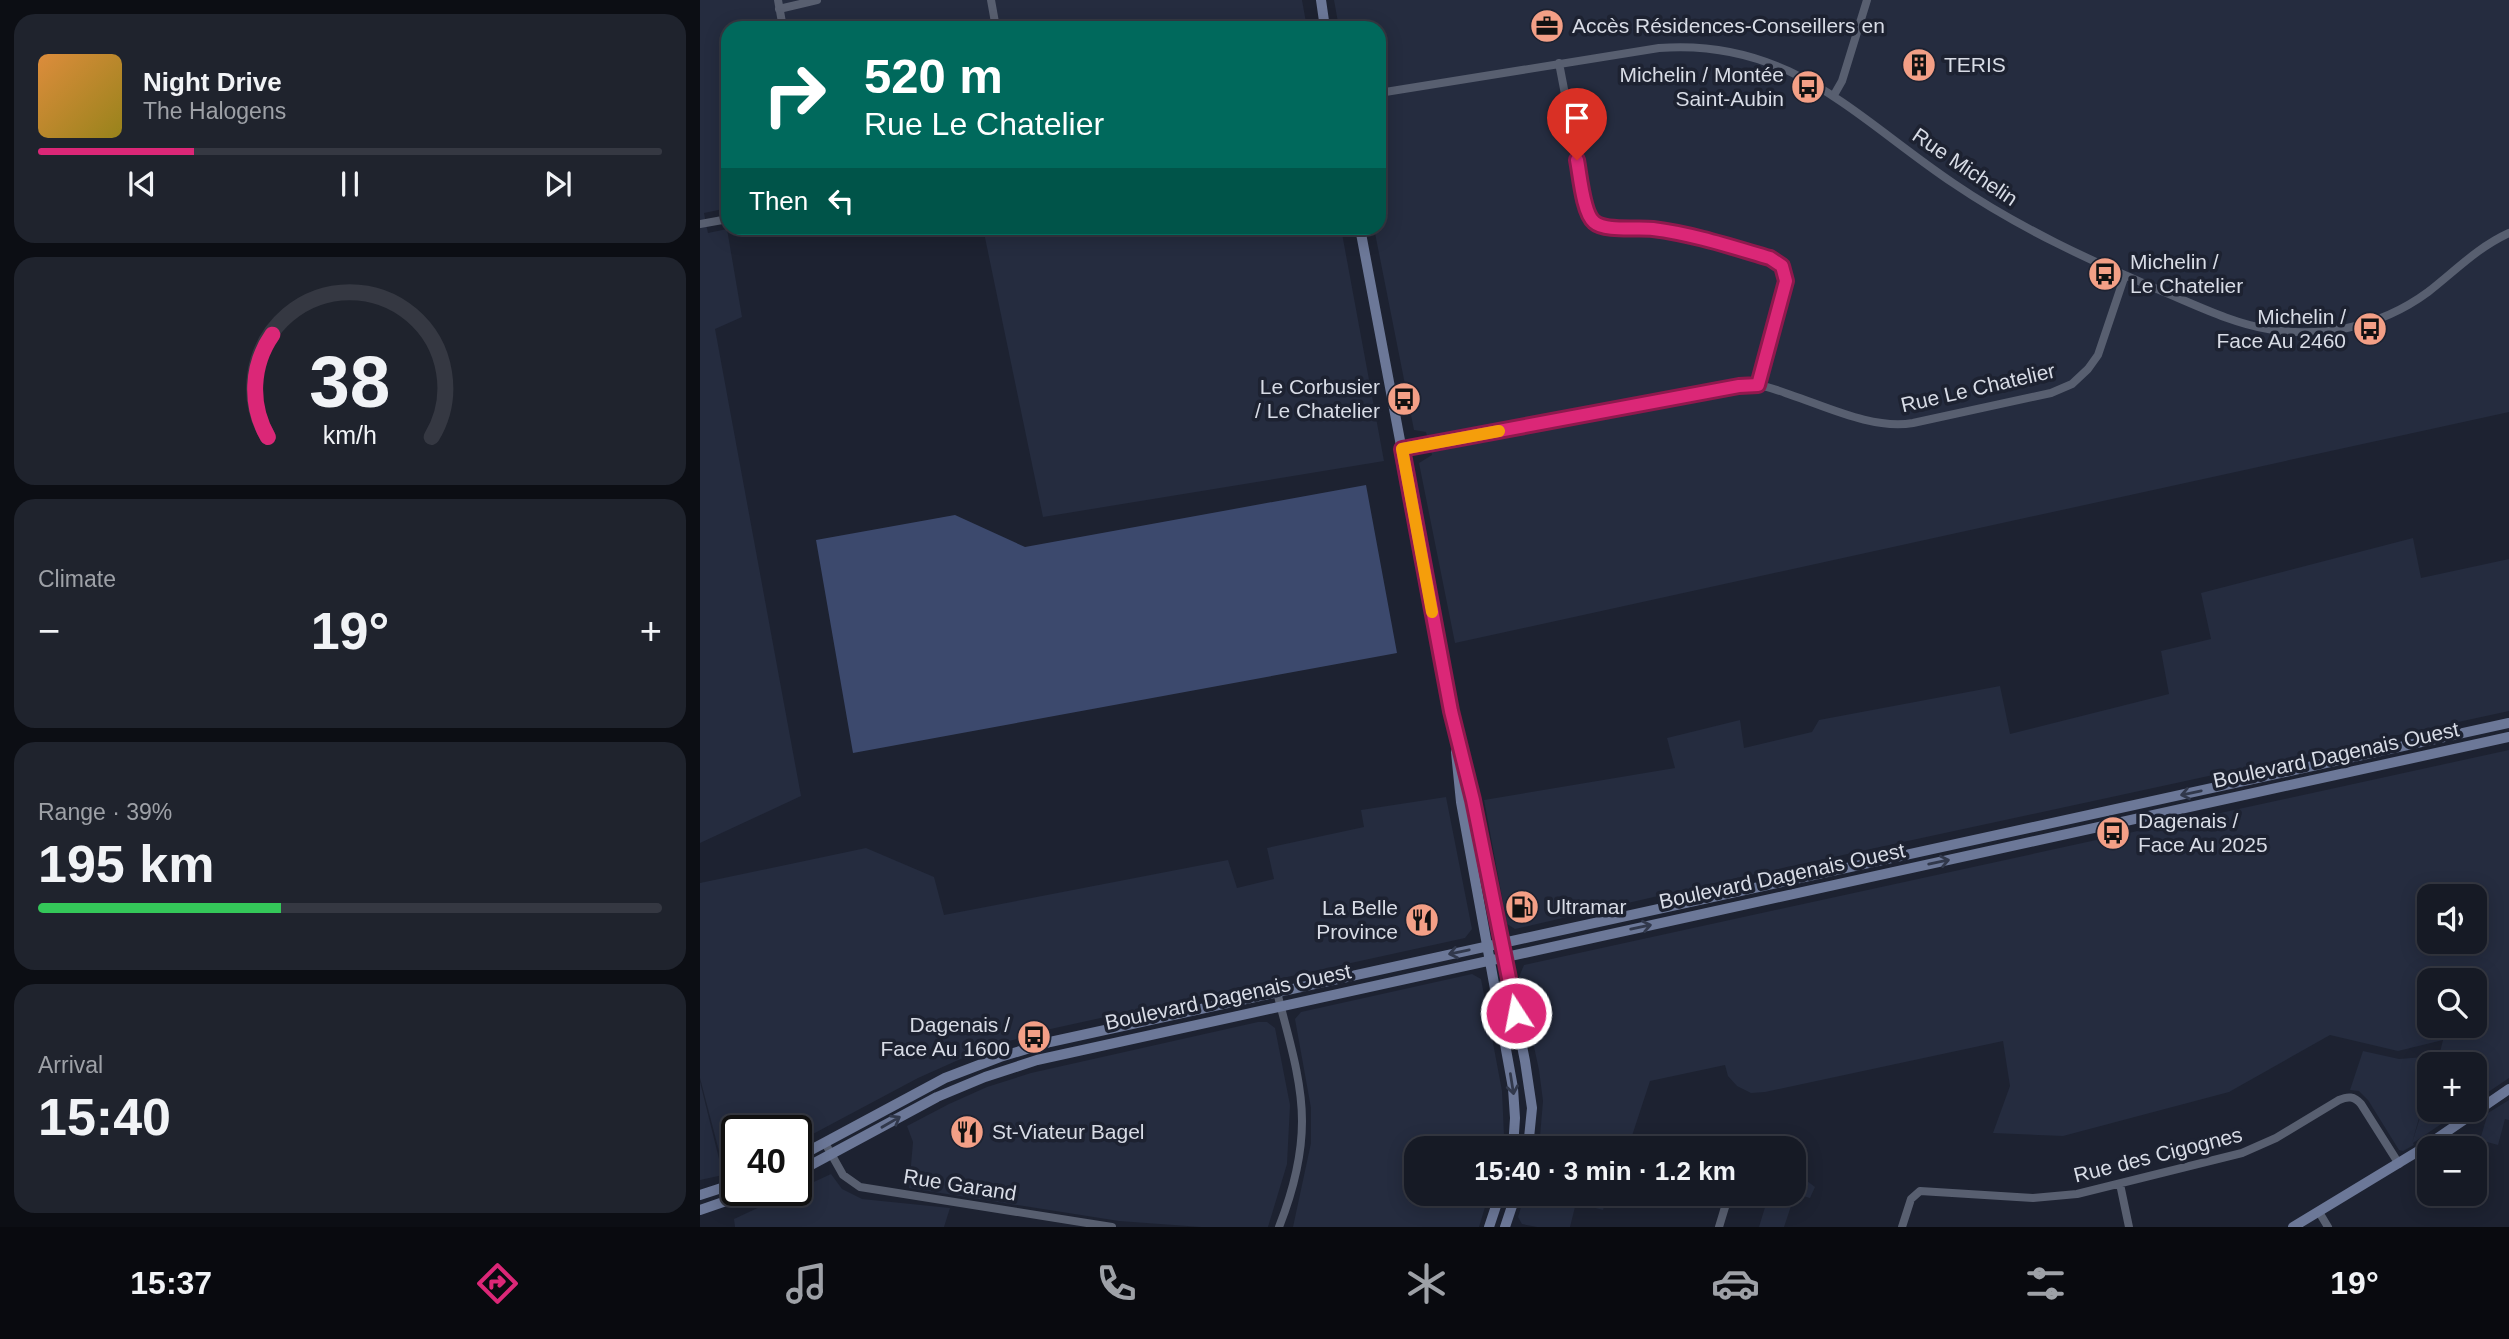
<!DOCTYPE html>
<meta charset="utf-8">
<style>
:root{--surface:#161a25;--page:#1f232d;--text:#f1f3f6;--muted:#9ea1a7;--line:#353842;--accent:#db2777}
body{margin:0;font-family:Arial,sans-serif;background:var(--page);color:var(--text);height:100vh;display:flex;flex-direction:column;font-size:26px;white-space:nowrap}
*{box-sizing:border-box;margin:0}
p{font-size:23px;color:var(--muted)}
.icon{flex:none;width:38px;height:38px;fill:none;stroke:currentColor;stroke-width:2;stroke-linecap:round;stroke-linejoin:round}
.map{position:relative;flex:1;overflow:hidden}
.drawer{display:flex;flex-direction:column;gap:14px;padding:14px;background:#0c0e14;width:700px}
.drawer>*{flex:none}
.banner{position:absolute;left:21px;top:21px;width:665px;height:214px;border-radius:21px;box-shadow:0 4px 18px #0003,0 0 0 2px var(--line);background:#00695c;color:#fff;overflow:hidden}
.fabs{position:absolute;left:1717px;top:884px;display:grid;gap:14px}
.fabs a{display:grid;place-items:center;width:70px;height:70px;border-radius:14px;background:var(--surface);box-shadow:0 4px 18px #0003,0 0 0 2px var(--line);font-size:35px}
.speed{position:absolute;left:21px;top:1115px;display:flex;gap:14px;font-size:35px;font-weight:700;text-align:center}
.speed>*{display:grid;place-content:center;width:91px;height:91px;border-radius:50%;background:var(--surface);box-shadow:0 4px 18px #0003,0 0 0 2px var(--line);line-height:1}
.speed .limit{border:4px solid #111;border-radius:10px;background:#fff;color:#111}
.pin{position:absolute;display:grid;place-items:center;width:60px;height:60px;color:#fff;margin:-72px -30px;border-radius:50% 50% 50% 0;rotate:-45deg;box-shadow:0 0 7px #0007}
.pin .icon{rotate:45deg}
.me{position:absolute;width:77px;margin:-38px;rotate:349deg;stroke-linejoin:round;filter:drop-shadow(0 0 5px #0008)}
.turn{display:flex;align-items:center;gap:24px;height:147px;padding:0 28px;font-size:32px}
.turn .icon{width:91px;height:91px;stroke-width:2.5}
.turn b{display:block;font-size:49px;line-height:60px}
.then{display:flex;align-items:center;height:66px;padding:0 28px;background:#0003;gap:14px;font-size:26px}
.big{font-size:52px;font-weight:600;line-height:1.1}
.drawer .widget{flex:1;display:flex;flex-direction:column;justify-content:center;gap:10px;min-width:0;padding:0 24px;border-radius:21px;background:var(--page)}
.drawer .dial{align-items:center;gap:0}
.dial svg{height:182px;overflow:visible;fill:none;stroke:var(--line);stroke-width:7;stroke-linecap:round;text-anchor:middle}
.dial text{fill:var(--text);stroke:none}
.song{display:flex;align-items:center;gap:21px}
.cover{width:84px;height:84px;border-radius:10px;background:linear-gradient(135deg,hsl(30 70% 55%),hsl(50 70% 35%))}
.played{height:7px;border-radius:4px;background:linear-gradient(90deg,var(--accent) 25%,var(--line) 25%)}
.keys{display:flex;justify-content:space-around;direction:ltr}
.heat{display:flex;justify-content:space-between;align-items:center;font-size:38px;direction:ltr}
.charge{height:10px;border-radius:5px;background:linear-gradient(90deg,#34c759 39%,var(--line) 0)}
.trip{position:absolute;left:704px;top:1136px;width:402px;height:70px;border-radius:21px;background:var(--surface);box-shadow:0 4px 18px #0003,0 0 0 2px var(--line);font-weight:600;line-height:70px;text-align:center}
.menu{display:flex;height:112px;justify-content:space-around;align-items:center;background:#090a0f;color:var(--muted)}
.menu .icon{width:49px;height:49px}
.menu .on{color:var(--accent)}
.menu b{font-size:32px;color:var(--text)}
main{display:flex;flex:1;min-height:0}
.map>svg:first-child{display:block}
.built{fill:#252c3f;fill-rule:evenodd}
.green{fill:#3c496d}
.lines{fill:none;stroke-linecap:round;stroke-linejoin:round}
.street{stroke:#585f70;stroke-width:8}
.secondary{stroke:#6c7898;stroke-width:10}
.oneway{stroke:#31384b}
.route-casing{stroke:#8e194d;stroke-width:18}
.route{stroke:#db2777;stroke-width:12}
.slow{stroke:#f59e0b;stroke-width:12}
.labels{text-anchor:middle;stroke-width:7;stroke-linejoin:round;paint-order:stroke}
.poi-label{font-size:21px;fill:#d8dce6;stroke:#1d2231;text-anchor:start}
.street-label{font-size:21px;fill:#d8dce6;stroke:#1d2231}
</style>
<main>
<section class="drawer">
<div class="widget">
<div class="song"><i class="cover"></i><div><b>Night Drive</b><p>The Halogens</p></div></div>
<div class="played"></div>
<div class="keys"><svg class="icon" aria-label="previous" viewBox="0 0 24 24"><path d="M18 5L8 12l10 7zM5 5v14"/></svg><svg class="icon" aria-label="pause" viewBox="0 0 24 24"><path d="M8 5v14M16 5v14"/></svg><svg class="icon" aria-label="next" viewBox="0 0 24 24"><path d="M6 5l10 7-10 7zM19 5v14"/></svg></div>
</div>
<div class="widget dial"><svg viewBox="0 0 100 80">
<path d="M14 69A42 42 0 1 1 86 69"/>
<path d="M14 69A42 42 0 0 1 16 24" stroke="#db2777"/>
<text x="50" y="56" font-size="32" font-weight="700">38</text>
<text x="50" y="72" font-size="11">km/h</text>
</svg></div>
<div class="widget"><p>Climate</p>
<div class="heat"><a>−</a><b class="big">19°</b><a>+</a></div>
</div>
<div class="widget"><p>Range · 39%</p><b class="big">195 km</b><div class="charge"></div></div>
<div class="widget"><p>Arrival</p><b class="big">15:40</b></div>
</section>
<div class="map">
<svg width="1809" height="1227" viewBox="0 0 1809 1227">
<rect width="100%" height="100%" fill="#1d2231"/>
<!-- built -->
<path class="built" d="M0,0H602L607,28H28V208L4,213L8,233L27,229L42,317L15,329L101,796L0,843Z
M634,0H1809V412L755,643L719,463L732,455L726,432L714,430L674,228H679V28H639Z
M283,228H641L684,461L343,517Z
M1713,538L1721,578L1809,559V711L1023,881L815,929L807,924L784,800L975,768L967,738L1040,720L1044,748L1112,732L1119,720L1300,686L1310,734L1469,694L1461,651L1511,639L1501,593Z
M1809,750V1078L1775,1101L1774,1064H1737L1743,1040L1698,1051L1630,1035L1529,1092L1363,1136L1293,1133L1310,1086L1303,1041L1065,1092L1051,1093L1037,1086L1028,1076L1025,1065L950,1081L928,1148H839L843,1101L839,1070L819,977L824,965ZM1730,896H1774V942H1729ZM1729,980H1774V1026H1729Z
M746,797L772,929L765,938L346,1030L283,1049L218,1078L96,1143V1130H37V1169L25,1174L0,1078V883L166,848L234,877L244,915L528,860L537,888L574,879L567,848L664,827L661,810Z
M772,974L781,979L802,1091L804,1136L802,1148H716V1194H789L779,1227H593L611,1143V1108L595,1019L601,1012Z
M558,1022H567L575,1028L590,1105L587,1164L568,1227H501L419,1221L209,1188L213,1142L207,1126L249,1104L287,1087L331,1073Z
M1663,1051L1699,1059L1737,1056L1734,1064H1729V1082L1712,1143L1729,1089V1110H1762L1713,1143L1714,1145L1703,1151L1699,1150L1668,1100L1659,1091L1650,1090Z
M0,1082L23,1175L0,1180Z
M1809,1100V1120L1805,1119L1798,1145L1780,1140L1788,1113Z
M1094,1171L1115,1187L1110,1198L1095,1194L1084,1227H1059L1069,1194H1094Z
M131,1174L142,1189L162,1199L250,1208L244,1227H35L34,1219Z
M825,1194H908L903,1210L876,1203L870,1227H837L822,1224L818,1217Z"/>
<!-- green -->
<path class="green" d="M666,485L697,653L153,753L116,540L255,515L325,547Z"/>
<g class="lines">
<!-- street -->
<path class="street" d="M78,0L83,28
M291,0L296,28
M79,9L117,0
M859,63L887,209C889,217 892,222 900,226C914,232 937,227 953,229C976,232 1069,252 1082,266L1086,281L1058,385
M679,93L959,48C1090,38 1155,117 1253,183C1319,228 1391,261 1464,292C1498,306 1532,323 1568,329C1594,334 1621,333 1647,328C1676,322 1705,309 1728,292C1755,271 1778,247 1809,233
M1134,95L1142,81L1167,0
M0,224L28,219
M702,449L1048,385C1063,384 1077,390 1091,395C1127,407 1174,430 1213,423L1351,393L1372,384L1388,369L1398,355L1425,275
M577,992C587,1033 602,1078 602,1121C602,1156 592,1194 579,1227
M125,1143L143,1175L160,1187L412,1227
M1012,1148L1015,1142L1021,1140L1062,1148
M1420,1184L1429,1227
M1619,1212L1628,1227
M1019,1227L1029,1194
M1202,1227L1211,1199L1220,1191L1333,1198L1377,1194L1542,1153L1576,1138L1639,1100C1648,1096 1654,1096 1661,1104L1699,1164"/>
<!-- secondary -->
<path class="secondary" d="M621,0L625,28
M660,228L751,711L773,800L825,1061L832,1108L828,1148
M756,752L761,802L813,1088L815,1118L813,1148
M96,1158L245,1078L300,1057L350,1042L1809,723
M96,1173L237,1097L285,1077L337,1060L1809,737
M0,1195L37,1183
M0,1210L58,1190
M789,1227L800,1194
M805,1227L816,1194
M1593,1227L1720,1150L1809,1089"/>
</g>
<!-- one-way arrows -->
<defs><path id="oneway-shaft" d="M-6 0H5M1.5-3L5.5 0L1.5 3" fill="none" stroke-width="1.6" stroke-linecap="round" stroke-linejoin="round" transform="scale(1.75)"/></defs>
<g class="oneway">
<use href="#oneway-shaft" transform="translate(1491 793) rotate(168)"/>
<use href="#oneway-shaft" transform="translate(1239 862) rotate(-12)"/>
<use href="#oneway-shaft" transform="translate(941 927) rotate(-12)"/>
<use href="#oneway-shaft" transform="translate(759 952) rotate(168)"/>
<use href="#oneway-shaft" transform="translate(812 1084) rotate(81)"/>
<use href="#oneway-shaft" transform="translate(191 1122) rotate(-30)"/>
</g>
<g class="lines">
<!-- route casing -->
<g class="route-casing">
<path id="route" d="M816,1013L773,800L751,711L702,449L1039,386L1058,385L1086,281L1082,266L1070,258C1032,247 993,234 953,229C938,227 905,232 894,222C883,213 880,175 877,160"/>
</g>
<!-- route -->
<use href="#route" class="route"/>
<!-- slow -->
<path class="slow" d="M732,612L702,449L799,431"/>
</g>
<!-- icons -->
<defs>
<g id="office-disc" transform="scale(1.75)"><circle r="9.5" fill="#f39f86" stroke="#1d2231"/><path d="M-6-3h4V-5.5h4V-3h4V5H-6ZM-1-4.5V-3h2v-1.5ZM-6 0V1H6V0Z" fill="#111"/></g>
<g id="building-disc" transform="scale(1.75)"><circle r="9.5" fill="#f39f86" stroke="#1d2231"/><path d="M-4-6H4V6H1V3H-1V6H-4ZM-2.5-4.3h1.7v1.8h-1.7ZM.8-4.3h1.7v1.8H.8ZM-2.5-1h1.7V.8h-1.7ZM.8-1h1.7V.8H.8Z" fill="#111"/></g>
<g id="bus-disc" transform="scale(1.75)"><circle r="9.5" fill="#f39f86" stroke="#1d2231"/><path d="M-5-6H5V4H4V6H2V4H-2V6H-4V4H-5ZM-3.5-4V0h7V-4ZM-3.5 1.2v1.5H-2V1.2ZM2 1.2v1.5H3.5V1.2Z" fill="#111"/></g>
<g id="fuel-disc" transform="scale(1.75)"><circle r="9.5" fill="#f39f86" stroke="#1d2231"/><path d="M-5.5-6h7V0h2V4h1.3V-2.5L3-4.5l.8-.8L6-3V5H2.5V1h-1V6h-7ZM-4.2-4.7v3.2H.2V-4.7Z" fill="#111"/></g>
<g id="restaurant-disc" transform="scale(1.75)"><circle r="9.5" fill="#f39f86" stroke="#1d2231"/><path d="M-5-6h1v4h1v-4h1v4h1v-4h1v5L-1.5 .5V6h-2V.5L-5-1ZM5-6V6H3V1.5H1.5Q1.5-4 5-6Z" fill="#111"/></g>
</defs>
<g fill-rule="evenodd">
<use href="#office-disc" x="847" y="26"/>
<use href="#building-disc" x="1219" y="65"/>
<use href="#bus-disc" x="1108" y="87"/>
<use href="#bus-disc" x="1405" y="274"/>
<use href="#bus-disc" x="1670" y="329"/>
<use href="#bus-disc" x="704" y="399"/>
<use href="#bus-disc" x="1413" y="833"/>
<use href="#fuel-disc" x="822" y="907"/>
<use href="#restaurant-disc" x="722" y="920"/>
<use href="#bus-disc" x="334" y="1037"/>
<use href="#restaurant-disc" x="267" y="1132"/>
</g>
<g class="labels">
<!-- poi labels -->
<g class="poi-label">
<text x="872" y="33">Accès Résidences-Conseillers en</text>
<text x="1244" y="72">TERIS</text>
<text x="1084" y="82" text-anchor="end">Michelin / Montée<tspan x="1084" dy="24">Saint-Aubin</tspan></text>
<text x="1430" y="269">Michelin /<tspan x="1430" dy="24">Le Chatelier</tspan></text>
<text x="1646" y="324" text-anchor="end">Michelin /<tspan x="1646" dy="24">Face Au 2460</tspan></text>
<text x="680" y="394" text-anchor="end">Le Corbusier<tspan x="680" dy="24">/ Le Chatelier</tspan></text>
<text x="1438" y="828">Dagenais /<tspan x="1438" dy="24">Face Au 2025</tspan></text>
<text x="846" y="914">Ultramar</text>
<text x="698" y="915" text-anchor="end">La Belle<tspan x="698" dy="24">Province</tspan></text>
<text x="310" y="1032" text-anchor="end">Dagenais /<tspan x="310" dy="24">Face Au 1600</tspan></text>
<text x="292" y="1139">St-Viateur Bagel</text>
</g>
<!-- street labels -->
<g class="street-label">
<text transform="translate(1265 167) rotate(34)" y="7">Rue Michelin</text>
<text transform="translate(1278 388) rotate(-13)" y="7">Rue Le Chatelier</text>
<text transform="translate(1636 755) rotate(-12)" y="7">Boulevard Dagenais Ouest</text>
<text transform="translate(1082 876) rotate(-12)" y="7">Boulevard Dagenais Ouest</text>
<text transform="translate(528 997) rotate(-12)" y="7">Boulevard Dagenais Ouest</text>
<text transform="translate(1458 1155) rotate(-14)" y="7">Rue des Cigognes</text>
<text transform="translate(260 1185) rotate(9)" y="7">Rue Garand</text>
</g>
</g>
</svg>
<div class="fabs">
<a><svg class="icon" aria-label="sound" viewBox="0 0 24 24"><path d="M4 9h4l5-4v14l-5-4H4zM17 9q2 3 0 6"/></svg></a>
<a><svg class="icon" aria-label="search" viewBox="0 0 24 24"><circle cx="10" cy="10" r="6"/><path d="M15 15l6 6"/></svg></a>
<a>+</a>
<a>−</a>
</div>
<div class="speed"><div class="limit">40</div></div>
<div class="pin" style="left:877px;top:160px;background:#d93025"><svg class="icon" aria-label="arrive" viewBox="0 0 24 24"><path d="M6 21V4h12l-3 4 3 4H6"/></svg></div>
<svg class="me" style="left:816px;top:1013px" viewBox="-20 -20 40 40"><circle r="17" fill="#db2777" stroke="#fff" stroke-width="3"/><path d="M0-11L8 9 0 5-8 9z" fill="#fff"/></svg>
<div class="trip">15:40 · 3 min · 1.2 km</div>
<div class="banner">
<div class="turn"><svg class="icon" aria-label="right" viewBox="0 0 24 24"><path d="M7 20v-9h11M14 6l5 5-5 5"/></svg><div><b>520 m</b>Rue Le Chatelier</div></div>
<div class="then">Then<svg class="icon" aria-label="left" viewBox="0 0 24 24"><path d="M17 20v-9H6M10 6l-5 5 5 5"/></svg></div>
</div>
</div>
</main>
<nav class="menu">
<b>15:37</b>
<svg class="icon on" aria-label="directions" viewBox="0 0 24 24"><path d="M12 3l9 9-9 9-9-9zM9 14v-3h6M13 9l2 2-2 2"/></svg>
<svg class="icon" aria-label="music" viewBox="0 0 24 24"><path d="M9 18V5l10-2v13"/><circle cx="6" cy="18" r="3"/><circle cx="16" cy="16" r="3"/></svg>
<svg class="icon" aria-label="phone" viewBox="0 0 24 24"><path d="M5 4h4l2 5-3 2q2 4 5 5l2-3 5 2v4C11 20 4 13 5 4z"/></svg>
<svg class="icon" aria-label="climate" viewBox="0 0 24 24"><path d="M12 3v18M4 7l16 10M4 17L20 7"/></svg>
<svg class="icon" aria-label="car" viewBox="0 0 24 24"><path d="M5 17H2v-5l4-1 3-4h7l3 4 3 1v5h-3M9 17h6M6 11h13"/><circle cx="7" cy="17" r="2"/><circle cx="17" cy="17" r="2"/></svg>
<svg class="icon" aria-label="filters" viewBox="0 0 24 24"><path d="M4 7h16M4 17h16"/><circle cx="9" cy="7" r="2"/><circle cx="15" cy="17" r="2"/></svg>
<b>19°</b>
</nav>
